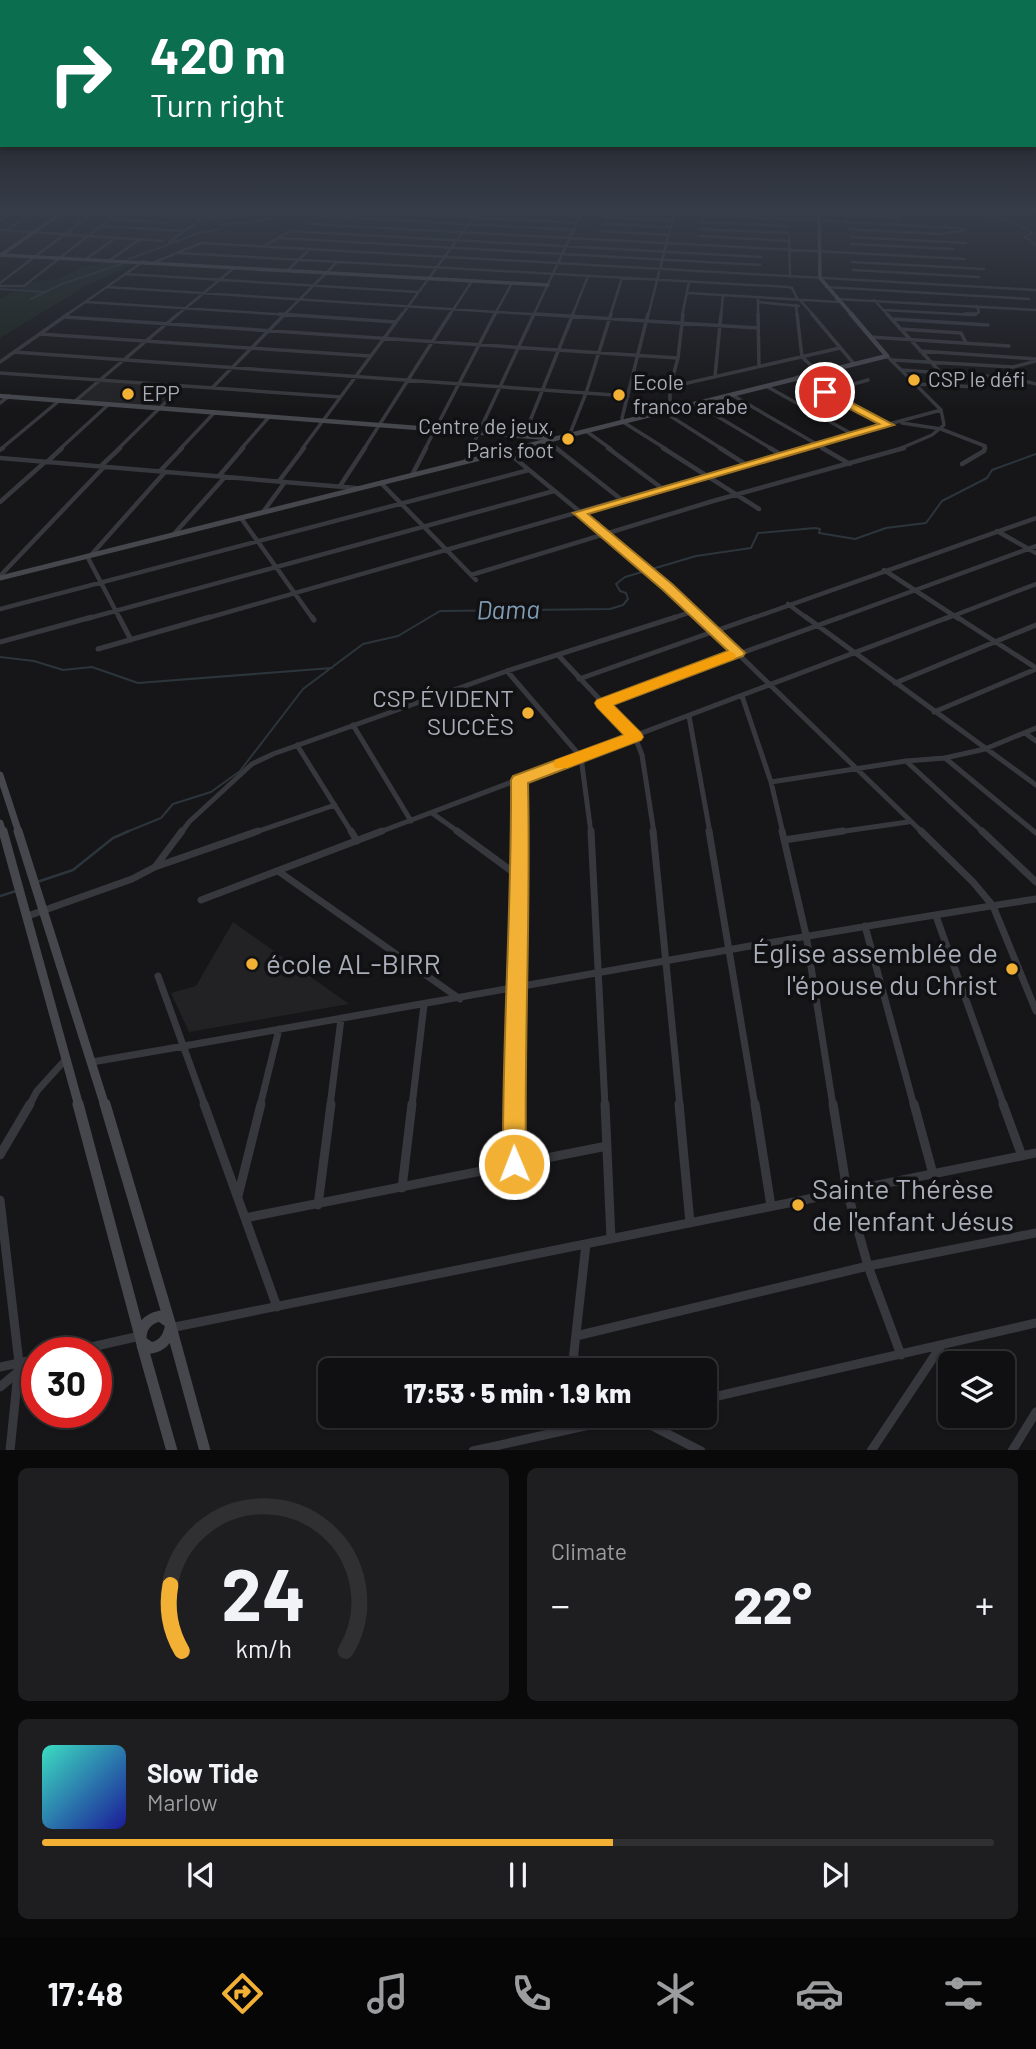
<!DOCTYPE html>
<meta charset="utf-8">
<style>
:root{--surface:#101012;--page:#1e1e20;--text:#f1f3f6;--muted:#9c9d9f;--line:#303032;--accent:#f2b134}
body{margin:0;font-family:Barlow,sans-serif;background:var(--page);color:var(--text);height:100vh;display:flex;flex-direction:column;font-size:26px;white-space:nowrap}
*{box-sizing:border-box;margin:0}
p{font-size:23px;color:var(--muted)}
.icon{flex:none;width:38px;height:38px;fill:none;stroke:currentColor;stroke-width:2;stroke-linecap:round;stroke-linejoin:round}
.map{position:relative;height:1450px;overflow:hidden}
.side{display:flex;flex-direction:column;gap:18px;padding:18px;background:#09090a;flex:1}
.side>*{flex:none}
.guide{position:absolute;left:0px;top:0px;width:1036px;height:147px;box-shadow:0 2px 5px #0004,0 0 0 2px var(--line);background:#0b6e4f;color:#fff;overflow:hidden}
.tools{position:absolute;left:938px;top:1351px;display:grid;gap:14px}
.tools a{display:grid;place-items:center;width:77px;height:77px;border-radius:10px;background:var(--surface);box-shadow:0 2px 5px #0004,0 0 0 2px var(--line);font-size:35px}
.speed{position:absolute;left:21px;top:1337px;display:flex;gap:14px;font-size:35px;font-weight:700;text-align:center}
.speed>*{display:grid;place-content:center;width:91px;height:91px;border-radius:50%;background:var(--surface);box-shadow:0 2px 5px #0004,0 0 0 2px var(--line);line-height:1}
.speed .limit{border:10px solid #d22;background:#fff;color:#111}
.pin{position:absolute;display:grid;place-items:center;width:60px;height:60px;color:#fff;margin:-30px;border:4px solid #fff;border-radius:50%;box-shadow:0 2px 7px #0007}
.me{position:absolute;width:77px;margin:-38px;rotate:359deg;stroke-linejoin:round;filter:drop-shadow(0 0 5px #0008)}
.turn{display:flex;align-items:center;gap:24px;height:147px;padding:0 35px;font-size:32px}
.turn .icon{width:91px;height:91px;stroke-width:2.5}
.turn b{display:block;font-size:49px;line-height:60px}
.big{font-size:52px;font-weight:800;line-height:1.1}
.side .card{flex:1;display:flex;flex-direction:column;justify-content:center;gap:10px;min-width:0;padding:0 24px;border-radius:10px;background:var(--page)}
.side .dial{align-items:center;gap:0}
.dial svg{height:182px;overflow:visible;fill:none;stroke:var(--line);stroke-width:7;stroke-linecap:round;text-anchor:middle}
.dial text{fill:var(--text);stroke:none}
.song{display:flex;align-items:center;gap:21px}
.cover{width:84px;height:84px;border-radius:10px;background:linear-gradient(135deg,hsl(170 70% 55%),hsl(240 70% 35%))}
.played{height:7px;border-radius:4px;background:linear-gradient(90deg,var(--accent) 60%,var(--line) 60%)}
.keys{display:flex;justify-content:space-around;direction:ltr}
.heat{display:flex;justify-content:space-between;align-items:center;font-size:38px;direction:ltr}
.side .tiles{flex:1;display:grid;gap:18px;grid-template-columns:1fr 1fr}
.card:last-child{grid-column:span 2}
.trip{position:absolute;left:318px;top:1358px;width:399px;height:70px;border-radius:10px;background:var(--surface);box-shadow:0 2px 5px #0004,0 0 0 2px var(--line);font-weight:800;line-height:70px;text-align:center}
.tabs{display:flex;height:112px;justify-content:space-around;align-items:center;background:#060607;color:var(--muted)}
.tabs .icon{width:49px;height:49px}
.tabs .active{color:var(--accent)}
.tabs b{font-size:32px;color:var(--text)}
.map>svg:first-child{display:block}
.built{fill:#222225}
.green{fill:#1c231d}
.lines{fill:none;stroke-linecap:round;stroke-linejoin:round}
.stream-far1{stroke:#2c353c;stroke-width:2}
.stream{stroke:#2c353c;stroke-width:2.5}
.street-far5{stroke:#37383d;stroke-width:2.5}
.street-far4{stroke:#37383d;stroke-width:3.5}
.street-far3{stroke:#37383d;stroke-width:4.5}
.street-far2{stroke:#37383d;stroke-width:5}
.street-far1{stroke:#37383d;stroke-width:7}
.street{stroke:#37383d;stroke-width:9}
.secondary-far5{stroke:#45474d;stroke-width:3.5}
.secondary-far4{stroke:#45474d;stroke-width:4.5}
.secondary-far3{stroke:#45474d;stroke-width:5}
.secondary-far2{stroke:#45474d;stroke-width:7}
.secondary-far1{stroke:#45474d;stroke-width:9}
.secondary{stroke:#45474d;stroke-width:11}
.route{fill:#f2b134;stroke:#9d7322;stroke-width:2}
.slow{fill:#f59e0b}
.poi-dot{fill:#f2b134;stroke:#111113;stroke-width:2.5}
.labels{text-anchor:middle;stroke-width:7;stroke-linejoin:round;paint-order:stroke}
.far-poi-label{font-size:21px;fill:#a8adb8;stroke:#111113;text-anchor:start}
.poi-label{font-size:24px;fill:#a8adb8;stroke:#111113;text-anchor:end}
.water-label{font-size:26px;font-style:italic;fill:#7f9bb3;stroke:#111113}
.near-poi-label{font-size:28px;fill:#a8adb8;stroke:#111113;text-anchor:start}
</style>
<div class="map">
<svg width="1036" height="1451" viewBox="0 0 1036 1451">
<rect width="100%" height="100%" fill="#161618"/>
<!-- built -->
<path class="built" d="M716,210H814V219L714,214Z
M101,381L178,387L157,407L77,401Z
M233,922L349,1004L189,1032L171,993L196,986Z"/>
<!-- green -->
<path class="green" d="M112,261L129,262L131,265L84,287L0,338V299L31,282L58,279L82,267Z"/>
<g class="lines">
<!-- stream-far1 -->
<path class="stream-far1" d="M984,210L980,214L1015,223L1033,233L1024,237L1036,245
M129,259L199,233L220,229L223,224L256,222L273,217L272,213L276,210
M0,289L44,292
M31,299L62,284L124,263
M0,657L34,661L63,670L92,667L138,683L332,668
M124,833L161,818L173,804L211,792L240,771L303,689L363,644L398,636L440,611L610,609L623,605L628,599L626,593L620,591L616,584L625,577L696,556L751,548L758,533L815,528L820,529L819,533L855,539L886,528L926,523L942,501L987,478L992,470L1036,454"/>
<!-- stream -->
<path class="stream" d="M37,882L73,870L113,838L129,831
M0,896L16,891"/>
<!-- street-far5 -->
<path class="street-far5" d="M332,210L577,223
M472,210L580,216
M609,210L960,228
M847,210L848,225
M888,210L913,212
M118,213L227,218L237,210
M847,214L900,218L895,224
M320,216L574,230
M606,217L673,221
M109,219L167,223
M0,221L16,210
M701,222L788,226
M308,224L965,259
M603,224L671,227
M100,226L184,231
M700,229L788,233
M849,229L940,234L964,230L960,228
M0,230L163,241
M5,231L35,210
M600,231L669,235
M699,236L789,241
M851,237L966,243
M279,238L563,254
M789,238L790,277
M169,242L214,210
M851,244L953,249
M264,246L290,231L761,257
M179,253L788,287L792,288L798,300
M562,254L760,265
M86,259L117,237
M110,260L139,240
M155,262L201,243L1036,290
M852,262L984,269
M288,270L310,249
M853,270L979,277
M125,274L418,292
M0,283L97,210
M512,283L496,312L565,316
M0,286H24L121,210
M107,287L496,312L494,316
M826,287L1029,299
M687,293L839,302
M758,297V316
M836,299L1036,310
M800,300L814,316
M874,300L889,316
M86,302L306,316
M758,302L799,306
M796,305L797,316
M883,310L975,315L979,312L977,306
M65,316L144,261
M176,316L235,267
M283,316L337,262
M401,316L479,210
M449,316L472,281
M533,316L583,210
M572,316L588,276
M610,316L622,278
M648,316L675,210
M682,316L689,282
M721,316L723,295"/>
<!-- street-far4 -->
<path class="street-far4" d="M279,314L396,322
M536,314L758,328
M648,314L622,418L623,422L666,449
M758,314L759,366
M797,314L802,357L818,372
M812,314L854,364
M887,314L941,373L939,384
M965,314H976
M65,317L678,358
M892,319L988,325
M900,329L961,333L966,343
M40,334L370,356
M870,337L1009,346
M920,351L1036,359
M14,352L628,396
M887,356L941,410L944,425L932,435L899,449
M892,360L1013,367L1036,361
M0,362L68,314
M901,370L1013,378L1036,384
M0,373L340,397
M715,376L721,314
M797,377L888,424
M914,384L978,387
M766,386L852,434
M670,387L840,348
M212,388L285,314
M825,392L868,380
M732,395L825,449
M74,402L178,314
M0,403L9,396
M695,403L772,449
M670,410V387L678,358L683,314
M664,412L722,449
M902,423L941,429L985,446L984,449
M586,431L611,449
M524,436L573,314
M569,436L586,393L611,314
M547,441L558,449
M1,449L60,400
M60,449L109,404
M118,449L181,387
M180,449L215,412
M241,449L269,417
M302,449L402,314
M364,449L450,314
M425,449L495,314
M471,449L534,314
M797,449L941,410"/>
<!-- street-far3 -->
<path class="street-far3" d="M556,448L622,500
M608,448L663,489
M663,448L759,509
M720,448L745,464
M770,448L780,454
M822,448L850,464
M0,450L3,448
M506,451L607,534L702,619
M0,458L356,488
M466,461L472,448
M47,462L62,448
M962,464L984,451L985,448
M101,466L120,448
M160,471L182,448
M412,475L426,448
M219,476L243,448
M279,481L304,448
M381,483L476,580
M340,486L365,448
M0,502L45,462
M263,512L285,482
M241,518L313,619
M997,531L1036,553
M174,534L225,477
M92,554L165,472
M87,556L120,619
M884,570L959,619
M471,575L713,501L904,448
M0,576L104,467
M788,604L808,619
M0,609L529,470
M86,619L554,491
M204,619L803,448
M670,619L694,611
M750,619L1036,518
M836,619L1036,546
M945,619L1036,584"/>
<!-- street-far2 -->
<path class="street-far2" d="M119,617L131,640
M312,617L314,620
M700,617L923,833
M806,617L1036,785
M957,617L1036,668
M0,642L92,617
M98,649L210,617
M559,656L635,737L642,755L654,833
M507,671L581,757L591,833
M579,679L755,617
M895,683L1036,625
M742,696L771,782L783,833
M603,703L841,617
M934,712L1036,669
M689,716L710,833
M353,725L411,821
M1025,733L1036,741
M297,745L352,833
M945,758L1036,833
M906,761L984,833
M519,780L520,833
M771,782L906,761L945,758L985,749L1036,728
M432,813L460,833
M181,833L189,822L252,764L273,754L507,671L676,617
M253,833L335,805
M377,833L949,617
M831,833L908,822"/>
<!-- street-far1 -->
<path class="street-far1" d="M351,831L357,841
M457,831L521,878
M591,831L605,1106
M653,831L680,1106
M709,831L755,1106
M782,831L806,935L833,1106
M921,831L973,882L993,906L1036,1011
M982,831L1036,882
M784,840L843,831
M155,867L258,831
M278,871L460,999
M201,900L382,831
M28,916L132,879L155,867L182,831
M936,916L1004,1106
M865,926L914,1106
M158,976L205,1106
M92,1062C407,1008 721,948 1036,899
M29,1106L37,1091L66,1059
M260,1106L279,1029
M330,1106L341,1019
M412,1106L424,1005
M514,1106L520,831"/>
<!-- street -->
<path class="street" d="M204,1104L277,1307
M605,1104L611,1239
M679,1104L690,1223
M755,1104L771,1206
M833,1104L847,1191L868,1266L901,1355
M914,1104L933,1174
M1003,1104L1022,1156
M0,1155L30,1104
M514,1164V1104
M402,1188L412,1104
M238,1196L261,1104
M0,1200L19,1363L10,1451
M318,1205L331,1104
M245,1218L607,1146
M170,1328L1036,1153
M576,1336L868,1266L1036,1233
M65,1353L140,1336
M0,1367L37,1359
M572,1370L586,1244
M0,1387L19,1371
M705,1399L1036,1323
M633,1416L701,1451
M565,1429L567,1416
M473,1451L630,1416
M871,1451L941,1346
M1012,1451L1036,1412"/>
<!-- secondary-far5 -->
<path class="secondary-far5" d="M819,210L820,278L853,316
M1,255L548,285
M1,255L66,210"/>
<!-- secondary-far4 -->
<path class="secondary-far4" d="M0,396L548,438
M514,449L887,356L851,314"/>
<!-- secondary-far3 -->
<path class="secondary-far3" d="M0,578L521,448"/>
<!-- secondary-far2 -->
<path class="secondary-far2" d="M0,775L19,833
M0,823L3,833"/>
<!-- secondary-far1 -->
<path class="secondary-far1" d="M3,831L79,1106
M18,831L105,1106"/>
<!-- secondary -->
<path class="secondary" d="M78,1104L140,1336
M105,1104L170,1323
M170,1328C168,1339 162,1346 151,1348L141,1341C140,1327 147,1319 160,1316L170,1323L205,1451
M142,1345L172,1451"/>
</g>
<!-- sky -->
<linearGradient id="sky" x2="0" y2="1"><stop stop-color="#0c0c0d"/><stop offset="0.51" stop-color="#363c48"/><stop offset="1" stop-color="#363c48" stop-opacity="0"/></linearGradient>
<rect width="1036" height="413" fill="url(#sky)"/>
<!-- route -->
<path class="route" d="M821,390H828L894,425L588,514L672,584L745,653L743,656L613,705L641,733L643,737L641,740L528,783C531,910 524,1037 526,1164L523,1172L514,1175L506,1172L503,1164C502,1036 512,908 511,780L513,776L624,735L597,707L595,703L597,700L728,651L663,590L573,513L879,424L821,394Z"/>
<!-- slow -->
<path class="slow" d="M729,651L734,653L736,656L734,659L613,705L641,733L643,737L641,740L567,768H555L553,764L555,760L624,735L597,707L595,703L597,700Z"/>
<!-- markers -->
<g class="poi-dot">
<circle cx="914" cy="380" r="7"/>
<circle cx="128" cy="394" r="7"/>
<circle cx="619" cy="395" r="7"/>
<circle cx="568" cy="439" r="7"/>
<circle cx="528" cy="713" r="7"/>
<circle cx="252" cy="964" r="7"/>
<circle cx="1012" cy="969" r="7"/>
<circle cx="798" cy="1205" r="7"/>
</g>
<g class="labels">
<!-- far-poi labels -->
<g class="far-poi-label">
<text x="928" y="387">CSP le défi</text>
<text x="633" y="390">Ecole<tspan x="633" dy="24">franco arabe</tspan></text>
<text x="142" y="401">EPP</text>
<text x="554" y="434" text-anchor="end">Centre de jeux,<tspan x="554" dy="24">Paris foot</tspan></text>
</g>
<!-- poi labels -->
<g class="poi-label">
<text x="514" y="707">CSP ÉVIDENT<tspan x="514" dy="28">SUCCÈS</tspan></text>
</g>
<!-- water labels -->
<g class="water-label">
<text transform="translate(508 610) rotate(-1)" y="9">Dama</text>
</g>
<!-- near-poi labels -->
<g class="near-poi-label">
<text x="998" y="963" text-anchor="end">Église assemblée de<tspan x="998" dy="32">l'épouse du Christ</tspan></text>
<text x="266" y="974">école AL-BIRR</text>
<text x="812" y="1199">Sainte Thérèse<tspan x="812" dy="32">de l'enfant Jésus</tspan></text>
</g>
</g>
</svg>
<div class="tools">
<a><svg class="icon" aria-label="layers" viewBox="0 0 24 24"><path d="M12 4l9 5-9 5-9-5zM3 14l9 5 9-5"/></svg></a>
</div>
<div class="speed"><div class="limit">30</div></div>
<div class="pin" style="left:825px;top:392px;background:#d93025"><svg class="icon" aria-label="arrive" viewBox="0 0 24 24"><path d="M6 21V4h12l-3 4 3 4H6"/></svg></div>
<svg class="me" style="left:514px;top:1164px" viewBox="-20 -20 40 40"><circle r="17" fill="#f2b134" stroke="#fff" stroke-width="3"/><path d="M0-11L8 9 0 5-8 9z" fill="#fff"/></svg>
<div class="trip">17:53 · 5 min · 1.9 km</div>
<div class="guide">
<div class="turn"><svg class="icon" aria-label="right" viewBox="0 0 24 24"><path d="M7 20v-9h11M14 6l5 5-5 5"/></svg><div><b>420 m</b>Turn right</div></div>
</div>
</div>
<section class="side">
<div class="tiles">
<div class="card dial"><svg viewBox="0 0 100 80">
<path d="M14 69A42 42 0 1 1 86 69"/>
<path d="M14 69A42 42 0 0 1 9 40" stroke="#f2b134"/>
<text x="50" y="56" font-size="32" font-weight="700">24</text>
<text x="50" y="72" font-size="11">km/h</text>
</svg></div>
<div class="card"><p>Climate</p>
<div class="heat"><a>−</a><b class="big">22°</b><a>+</a></div>
</div>
<div class="card">
<div class="song"><i class="cover"></i><div><b>Slow Tide</b><p>Marlow</p></div></div>
<div class="played"></div>
<div class="keys"><svg class="icon" aria-label="previous" viewBox="0 0 24 24"><path d="M18 5L8 12l10 7zM5 5v14"/></svg><svg class="icon" aria-label="pause" viewBox="0 0 24 24"><path d="M8 5v14M16 5v14"/></svg><svg class="icon" aria-label="next" viewBox="0 0 24 24"><path d="M6 5l10 7-10 7zM19 5v14"/></svg></div>
</div>
</div>
</section>
<nav class="tabs">
<b>17:48</b>
<svg class="icon active" aria-label="directions" viewBox="0 0 24 24"><path d="M12 3l9 9-9 9-9-9zM9 14v-3h6M13 9l2 2-2 2"/></svg>
<svg class="icon" aria-label="music" viewBox="0 0 24 24"><path d="M9 18V5l10-2v13"/><circle cx="6" cy="18" r="3"/><circle cx="16" cy="16" r="3"/></svg>
<svg class="icon" aria-label="phone" viewBox="0 0 24 24"><path d="M5 4h4l2 5-3 2q2 4 5 5l2-3 5 2v4C11 20 4 13 5 4z"/></svg>
<svg class="icon" aria-label="climate" viewBox="0 0 24 24"><path d="M12 3v18M4 7l16 10M4 17L20 7"/></svg>
<svg class="icon" aria-label="car" viewBox="0 0 24 24"><path d="M5 17H2v-5l4-1 3-4h7l3 4 3 1v5h-3M9 17h6M6 11h13"/><circle cx="7" cy="17" r="2"/><circle cx="17" cy="17" r="2"/></svg>
<svg class="icon" aria-label="filters" viewBox="0 0 24 24"><path d="M4 7h16M4 17h16"/><circle cx="9" cy="7" r="2"/><circle cx="15" cy="17" r="2"/></svg>
</nav>
